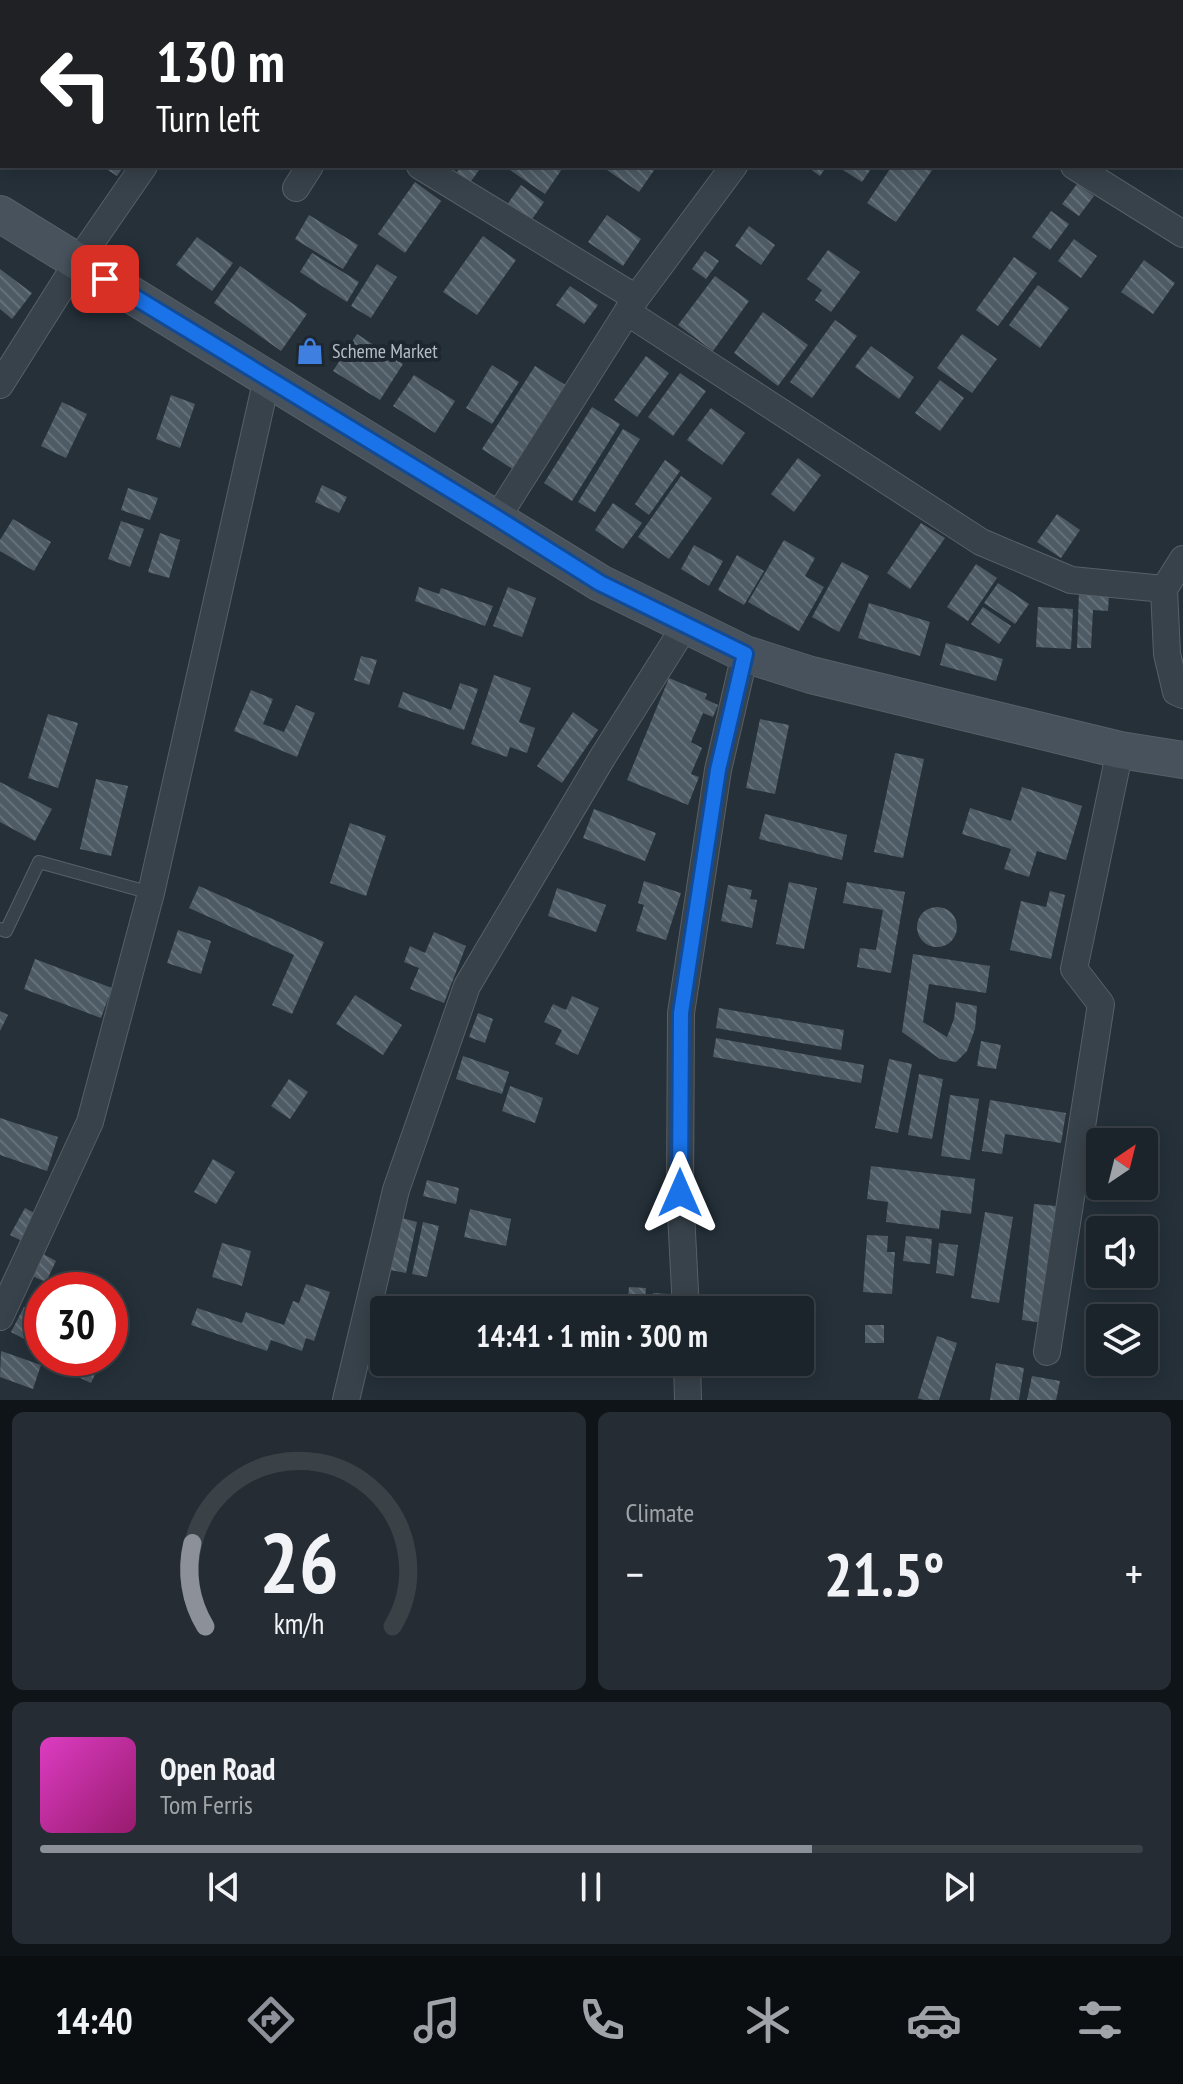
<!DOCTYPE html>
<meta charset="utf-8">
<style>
:root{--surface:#1c242b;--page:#252c33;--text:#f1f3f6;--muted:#a0a4a9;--line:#3a4147;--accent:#8c9099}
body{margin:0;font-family:"PT Sans Narrow",sans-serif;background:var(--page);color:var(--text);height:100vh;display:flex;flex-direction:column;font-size:30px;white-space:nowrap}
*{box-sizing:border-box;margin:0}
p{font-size:26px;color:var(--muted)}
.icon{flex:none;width:44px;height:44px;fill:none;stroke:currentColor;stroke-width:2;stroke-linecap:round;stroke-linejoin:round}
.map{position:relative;height:1400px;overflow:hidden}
.side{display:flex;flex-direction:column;gap:12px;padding:12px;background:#0f1418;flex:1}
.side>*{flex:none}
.guide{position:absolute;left:0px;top:0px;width:1184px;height:168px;box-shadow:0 4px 20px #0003,0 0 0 2px var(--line);background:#202124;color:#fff;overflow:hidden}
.needle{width:52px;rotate:35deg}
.buttons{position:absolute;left:1086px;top:1128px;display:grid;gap:16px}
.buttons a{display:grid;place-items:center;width:72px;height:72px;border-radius:8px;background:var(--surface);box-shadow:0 4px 20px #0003,0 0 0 2px var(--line);font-size:40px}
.speed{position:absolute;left:24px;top:1272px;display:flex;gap:16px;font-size:40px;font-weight:700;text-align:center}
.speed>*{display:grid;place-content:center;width:104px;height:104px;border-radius:50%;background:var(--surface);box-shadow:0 4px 20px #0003,0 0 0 2px var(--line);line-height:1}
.speed .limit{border:12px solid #d22;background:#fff;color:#111}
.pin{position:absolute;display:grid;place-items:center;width:68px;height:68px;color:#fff;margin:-34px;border-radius:16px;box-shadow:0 4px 12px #0006}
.me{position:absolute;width:88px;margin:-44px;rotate:0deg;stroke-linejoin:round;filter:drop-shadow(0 0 6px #0008)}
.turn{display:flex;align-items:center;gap:28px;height:168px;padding:0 24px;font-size:36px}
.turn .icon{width:104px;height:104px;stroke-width:2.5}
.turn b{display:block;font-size:56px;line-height:68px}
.big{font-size:60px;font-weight:800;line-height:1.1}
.side .tile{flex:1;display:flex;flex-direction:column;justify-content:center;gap:12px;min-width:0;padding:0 28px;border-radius:12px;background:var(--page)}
.side .dial{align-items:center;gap:0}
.dial svg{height:208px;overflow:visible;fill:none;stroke:var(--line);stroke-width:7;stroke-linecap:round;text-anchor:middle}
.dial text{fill:var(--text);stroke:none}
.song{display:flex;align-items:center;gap:24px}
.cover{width:96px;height:96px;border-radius:12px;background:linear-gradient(135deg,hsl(310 70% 55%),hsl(320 70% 35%))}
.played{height:8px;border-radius:4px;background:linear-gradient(90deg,var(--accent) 70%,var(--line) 70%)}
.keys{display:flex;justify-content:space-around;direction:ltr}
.heat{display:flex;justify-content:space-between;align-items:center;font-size:44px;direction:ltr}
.side .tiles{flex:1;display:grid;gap:12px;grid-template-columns:1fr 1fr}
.tile:last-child{grid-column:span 2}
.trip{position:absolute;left:370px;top:1296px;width:444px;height:80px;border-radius:8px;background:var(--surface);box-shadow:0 4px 20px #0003,0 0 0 2px var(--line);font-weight:800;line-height:80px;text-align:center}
.dock{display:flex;height:128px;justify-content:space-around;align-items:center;background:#0b0e11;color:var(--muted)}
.dock .icon{width:56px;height:56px}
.dock .current{color:var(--accent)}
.dock b{font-size:36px;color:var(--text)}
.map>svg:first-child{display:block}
.building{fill:url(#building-back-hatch)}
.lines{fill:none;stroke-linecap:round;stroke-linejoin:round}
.lane-casing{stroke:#576068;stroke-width:14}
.street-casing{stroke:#576068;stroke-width:28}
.secondary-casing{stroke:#576068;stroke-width:38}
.lane{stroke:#38424a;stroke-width:12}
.street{stroke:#38424a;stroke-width:26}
.secondary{stroke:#47525c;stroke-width:36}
.route-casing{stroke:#114b97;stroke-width:20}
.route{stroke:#1a73e8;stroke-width:14}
.labels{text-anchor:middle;stroke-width:8;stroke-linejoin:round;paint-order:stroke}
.poi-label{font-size:20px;fill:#b4bdc5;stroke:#1e272f;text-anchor:start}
</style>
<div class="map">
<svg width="1183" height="1400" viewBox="0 0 1183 1400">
<defs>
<pattern id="building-back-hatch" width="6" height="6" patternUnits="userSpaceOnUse" patternTransform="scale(2)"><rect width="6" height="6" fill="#4e5b65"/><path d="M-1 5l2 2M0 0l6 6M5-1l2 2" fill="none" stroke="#65717a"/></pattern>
</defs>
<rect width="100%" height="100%" fill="#253039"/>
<!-- building -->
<path class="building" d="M102,166H124L117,176Z
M461,166H482L469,184L455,175Z
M513,166H564L545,194L510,170Z
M610,166H657L639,192L607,170Z
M806,166H827L820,176Z
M845,166H873L862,182L843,170Z
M892,166H935L896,222L867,203Z
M415,182L441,201L405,253L378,234Z
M1077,184L1094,196L1079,216L1062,204Z
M521,185L544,202L528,225L504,209Z
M1051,211L1069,224L1050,250L1032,237Z
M309,215L358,245L343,269L295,239Z
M607,215L641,239L623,266L588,242Z
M749,226L775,245L761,265L735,246Z
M483,236L516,260L477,315L443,292Z
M197,237L233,263L212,291L176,265Z
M1074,239L1097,256L1081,278L1058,261Z
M828,250L860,272L831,312L815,300L822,290L807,279Z
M705,251L719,261L706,279L692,269Z
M312,253L359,282L347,302L300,272Z
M1014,257L1037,273L998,326L976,310Z
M1144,260L1175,283L1153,314L1121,292Z
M377,264L397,277L371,318L351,306Z
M240,266L307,314L281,351L214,303Z
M0,269L32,293L12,319L0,309Z
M715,276L749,301L713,351L678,325Z
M1038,285L1069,308L1040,348L1009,325Z
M570,286L598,305L584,324L556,305Z
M763,312L808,345L778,386L734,353Z
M835,320L857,336L812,398L790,382Z
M357,334L403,364L380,400L333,371Z
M962,334L997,359L972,393L937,368Z
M871,346L914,377L899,399L855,367Z
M646,356L669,373L637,417L614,400Z
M492,365L519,382L492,424L466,408Z
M535,366L567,386L514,470L482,449Z
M680,373L706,391L673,436L648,417Z
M414,375L455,401L435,433L393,406Z
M940,380L964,398L940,431L915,413Z
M171,395L195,404L180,448L156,439Z
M62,402L87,414L66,458L41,446Z
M592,407L620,424L572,501L544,483Z
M711,408L745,433L722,465L687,440Z
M623,429L640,439L595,512L578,502Z
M798,458L821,475L794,512L771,494Z
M665,460L680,471L649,515L635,504Z
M681,476L712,498L669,559L638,537Z
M322,485L347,497L339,513L315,502Z
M128,488L158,498L150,520L121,510Z
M613,503L642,523L623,549L595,530Z
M1057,514L1080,530L1061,558L1037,542Z
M13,519L51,542L34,571L0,551V540Z
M121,521L144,529L130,567L108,559Z
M921,523L945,538L910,589L887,573Z
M160,533L180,540L169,578L148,572Z
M784,540L815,558L805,576L824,587L799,631L748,602Z
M694,545L723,561L709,586L681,569Z
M737,555L764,571L744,605L718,590Z
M842,562L869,576L839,632L812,617Z
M976,564L997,578L968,621L947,607Z
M998,583L1029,604L1015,624L984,603Z
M419,587L439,594L441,588L493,606L485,626L415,601Z
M508,587L536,598L522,637L493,626Z
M1079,592L1109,594L1108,611L1093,610L1091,648H1077Z
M869,603L930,622L920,656L858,638Z
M983,607L1011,626L999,644L971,624Z
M1038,607L1073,609L1071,649L1036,647Z
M946,643L1003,659L996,681L940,665Z
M361,656L377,660L369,685L354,680Z
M494,675L531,688L519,722L535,728L527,753L510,747L507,757L471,744Z
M669,678L707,694L705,699L718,705L713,717L703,713L691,742L702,748L691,774L699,777L688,805L627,780Z
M460,683L478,689L464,730L398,707L403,692L451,710Z
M251,690L273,699L263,724L284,732L296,705L315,713L297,757L234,731Z
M573,712L598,730L562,783L537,766Z
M48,714L78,723L58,788L28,778Z
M760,719L789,725L775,794L746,788Z
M895,753L924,759L903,858L874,852Z
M96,779L128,786L111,856L80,849Z
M0,782L52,809L35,841L0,822Z
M1022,787L1082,806L1066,860L1037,851L1029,877L1004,869L1011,849L962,834L970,808L1011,821Z
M594,809L656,833L645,861L583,838Z
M765,814L847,835L842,860L759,839Z
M350,823L386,836L366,896L330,883Z
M644,881L681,893L666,940L636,931L644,905L638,903Z
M789,882L817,888L804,949L776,944Z
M847,882L905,892L891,973L857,967L860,948L876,950L883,910L843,903Z
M728,885L752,890L750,899L757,900L752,928L721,921Z
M199,886L324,942L292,1014L272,1005L294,955L189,908Z
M557,888L606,905L596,932L548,916Z
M1050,891L1065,895L1051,959L1010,950L1021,901L1046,907Z
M917 927a20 20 0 1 1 40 0a20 20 0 1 1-40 0Z
M178,930L211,941L201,974L167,963Z
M434,932L466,946L444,1003L410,989L419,968L404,962L410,946L425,953Z
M913,954L990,966L986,993L929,984L923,1022L947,1037L954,1019L956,1002L977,1006L975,1029L967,1051L956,1062L940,1059L902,1032Z
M35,959L112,988L101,1018L24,989Z
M355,995L402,1025L383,1055L336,1024Z
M572,996L599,1008L578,1055L555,1044L562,1030L544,1022L553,1004L566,1010Z
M719,1008L844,1030L841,1050L716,1028Z
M0,1011L8,1015L0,1031Z
M478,1013L493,1019L485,1043L469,1037Z
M716,1038L864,1065L861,1083L713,1057Z
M981,1041L1001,1045L996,1069L977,1066Z
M463,1056L509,1072L502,1094L456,1079Z
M889,1059L912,1064L898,1133L875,1128Z
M919,1074L943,1079L932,1139L908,1135Z
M289,1079L308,1092L290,1119L271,1106Z
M510,1086L543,1098L535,1123L502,1111Z
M950,1095L979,1099L970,1160L941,1156Z
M990,1100L1066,1113L1061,1143L1005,1134L1002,1154L982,1151Z
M0,1118L58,1137L47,1171L0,1155Z
M213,1159L235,1172L216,1204L194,1192Z
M871,1166L975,1179L971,1214L941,1210L939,1229L886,1222L888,1202L867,1199Z
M427,1180L459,1188L456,1204L423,1196Z
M1034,1204L1056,1206L1044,1323L1022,1320Z
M25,1208L38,1215L24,1242L10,1235Z
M470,1209L511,1219L506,1246L464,1237Z
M985,1212L1013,1217L999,1303L971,1298Z
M402,1218L417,1222L406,1273L390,1270Z
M423,1222L439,1226L427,1277L412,1274Z
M867,1235L888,1236L887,1252H895L892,1294L863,1292Z
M906,1236L932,1239L930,1264L903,1261Z
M222,1243L251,1251L242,1286L212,1277Z
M939,1243L958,1245L954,1276L936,1273Z
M43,1254L56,1261L46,1282L32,1276Z
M85,1283L102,1290H82Z
M306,1284L330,1292L314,1341L306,1338L302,1351L271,1340L267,1351L191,1325L197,1308L242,1323L246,1312L284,1325L293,1301L299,1303Z
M629,1287L646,1288L644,1310H627Z
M653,1293L669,1294L668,1310H651Z
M110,1294L115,1296L112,1303L126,1309L118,1328L110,1324Z
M24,1307L42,1316V1336L33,1331L28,1341L11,1332Z
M865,1325H884V1343H865Z
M937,1336L957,1343L939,1400H924L918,1398Z
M1,1351L41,1365L33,1389L0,1377Z
M83,1358H103L91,1383L74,1375Z
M996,1363L1024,1368L1019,1400H990Z
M1032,1376L1060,1381L1056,1400H1027Z"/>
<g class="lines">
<!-- lane casing -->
<g class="lane-casing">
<path id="lane" d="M0,929L6,931L39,862L151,893"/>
</g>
<!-- street casing -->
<g class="street-casing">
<path id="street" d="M474,0L478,2
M37,2L39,0
M255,2L257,0
M424,2L427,0
M844,2L846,0
M0,59L2,56
M420,166L636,298
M1074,166L1183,234
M296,188L310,166
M627,312L981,542L1071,580L1164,589
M0,385L77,263L144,166
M497,518L636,298L734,166
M1183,559L1164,589L1167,654L1176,692L1183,695
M686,1310L680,1193L681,1013L718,770L745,654
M0,1317L90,1122L151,893L267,378
M1047,1352L1101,1004L1074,969L1120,750
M687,1362L688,1400
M346,1400L396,1190L467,986L602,758L685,626"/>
</g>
<!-- secondary casing -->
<g class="secondary-casing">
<path id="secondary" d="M0,214L600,583L745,654L811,675L1120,750L1183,760"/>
</g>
<!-- lane -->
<use href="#lane" class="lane"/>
<!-- street -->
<use href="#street" class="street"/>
<!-- secondary -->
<use href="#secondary" class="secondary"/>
</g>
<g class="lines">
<!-- route casing -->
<g class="route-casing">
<path id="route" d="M105,279L497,518L600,583L745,654L718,770L681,1013L680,1193"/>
</g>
<!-- route -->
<use href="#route" class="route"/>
</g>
<!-- icons -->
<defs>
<g id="shop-bare" transform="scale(2.16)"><path d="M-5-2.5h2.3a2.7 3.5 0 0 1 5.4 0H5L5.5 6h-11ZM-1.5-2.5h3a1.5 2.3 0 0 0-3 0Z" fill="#3f7fe0" stroke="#1e272f" stroke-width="2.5" paint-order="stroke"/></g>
</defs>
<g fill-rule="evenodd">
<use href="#shop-bare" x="310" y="351"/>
</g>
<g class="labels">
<!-- poi labels -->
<g class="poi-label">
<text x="332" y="358">Scheme Market</text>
</g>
</g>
</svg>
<div class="buttons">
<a><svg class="needle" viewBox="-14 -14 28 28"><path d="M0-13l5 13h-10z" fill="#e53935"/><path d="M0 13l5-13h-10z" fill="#a0a4a9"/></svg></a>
<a><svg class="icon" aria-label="sound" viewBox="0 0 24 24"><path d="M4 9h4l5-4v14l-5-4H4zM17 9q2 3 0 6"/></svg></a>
<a><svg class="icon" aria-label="layers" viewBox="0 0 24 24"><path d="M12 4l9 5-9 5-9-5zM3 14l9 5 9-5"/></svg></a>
</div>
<div class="speed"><div class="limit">30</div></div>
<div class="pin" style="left:105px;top:279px;background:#d93025"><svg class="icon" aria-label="arrive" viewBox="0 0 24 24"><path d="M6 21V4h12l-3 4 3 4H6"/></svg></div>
<svg class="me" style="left:680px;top:1193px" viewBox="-20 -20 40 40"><path d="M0-17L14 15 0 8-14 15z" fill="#1a73e8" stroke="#fff" stroke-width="4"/></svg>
<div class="trip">14:41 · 1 min · 300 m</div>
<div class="guide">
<div class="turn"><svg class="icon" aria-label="left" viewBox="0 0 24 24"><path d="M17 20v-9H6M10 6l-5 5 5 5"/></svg><div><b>130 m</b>Turn left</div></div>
</div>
</div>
<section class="side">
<div class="tiles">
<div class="tile dial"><svg viewBox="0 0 100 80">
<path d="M14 69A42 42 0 1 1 86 69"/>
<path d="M14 69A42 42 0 0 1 9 37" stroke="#8c9099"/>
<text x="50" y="56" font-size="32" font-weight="700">26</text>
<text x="50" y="72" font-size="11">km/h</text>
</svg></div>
<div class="tile"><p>Climate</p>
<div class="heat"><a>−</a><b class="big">21.5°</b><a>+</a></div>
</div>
<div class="tile">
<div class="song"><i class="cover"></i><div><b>Open Road</b><p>Tom Ferris</p></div></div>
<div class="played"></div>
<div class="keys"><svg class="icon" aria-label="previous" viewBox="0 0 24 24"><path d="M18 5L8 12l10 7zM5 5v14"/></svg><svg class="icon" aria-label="pause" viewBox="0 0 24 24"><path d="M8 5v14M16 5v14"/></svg><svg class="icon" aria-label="next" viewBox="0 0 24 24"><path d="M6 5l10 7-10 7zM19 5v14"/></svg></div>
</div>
</div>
</section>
<nav class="dock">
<b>14:40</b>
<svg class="icon current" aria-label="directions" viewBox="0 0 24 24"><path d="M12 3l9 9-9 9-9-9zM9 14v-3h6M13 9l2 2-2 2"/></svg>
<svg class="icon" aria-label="music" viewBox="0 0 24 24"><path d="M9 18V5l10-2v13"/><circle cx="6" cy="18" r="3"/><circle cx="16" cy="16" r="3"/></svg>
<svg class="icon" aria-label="phone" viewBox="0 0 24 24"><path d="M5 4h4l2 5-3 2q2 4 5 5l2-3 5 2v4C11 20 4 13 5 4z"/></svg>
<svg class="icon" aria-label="climate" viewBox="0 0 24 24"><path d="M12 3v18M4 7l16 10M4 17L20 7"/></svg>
<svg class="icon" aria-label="car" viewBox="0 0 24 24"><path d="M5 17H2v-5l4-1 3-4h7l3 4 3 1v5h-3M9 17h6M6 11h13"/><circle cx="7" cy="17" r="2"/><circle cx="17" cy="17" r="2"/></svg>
<svg class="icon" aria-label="filters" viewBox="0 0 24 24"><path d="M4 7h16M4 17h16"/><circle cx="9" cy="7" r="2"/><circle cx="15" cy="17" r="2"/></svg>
</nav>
